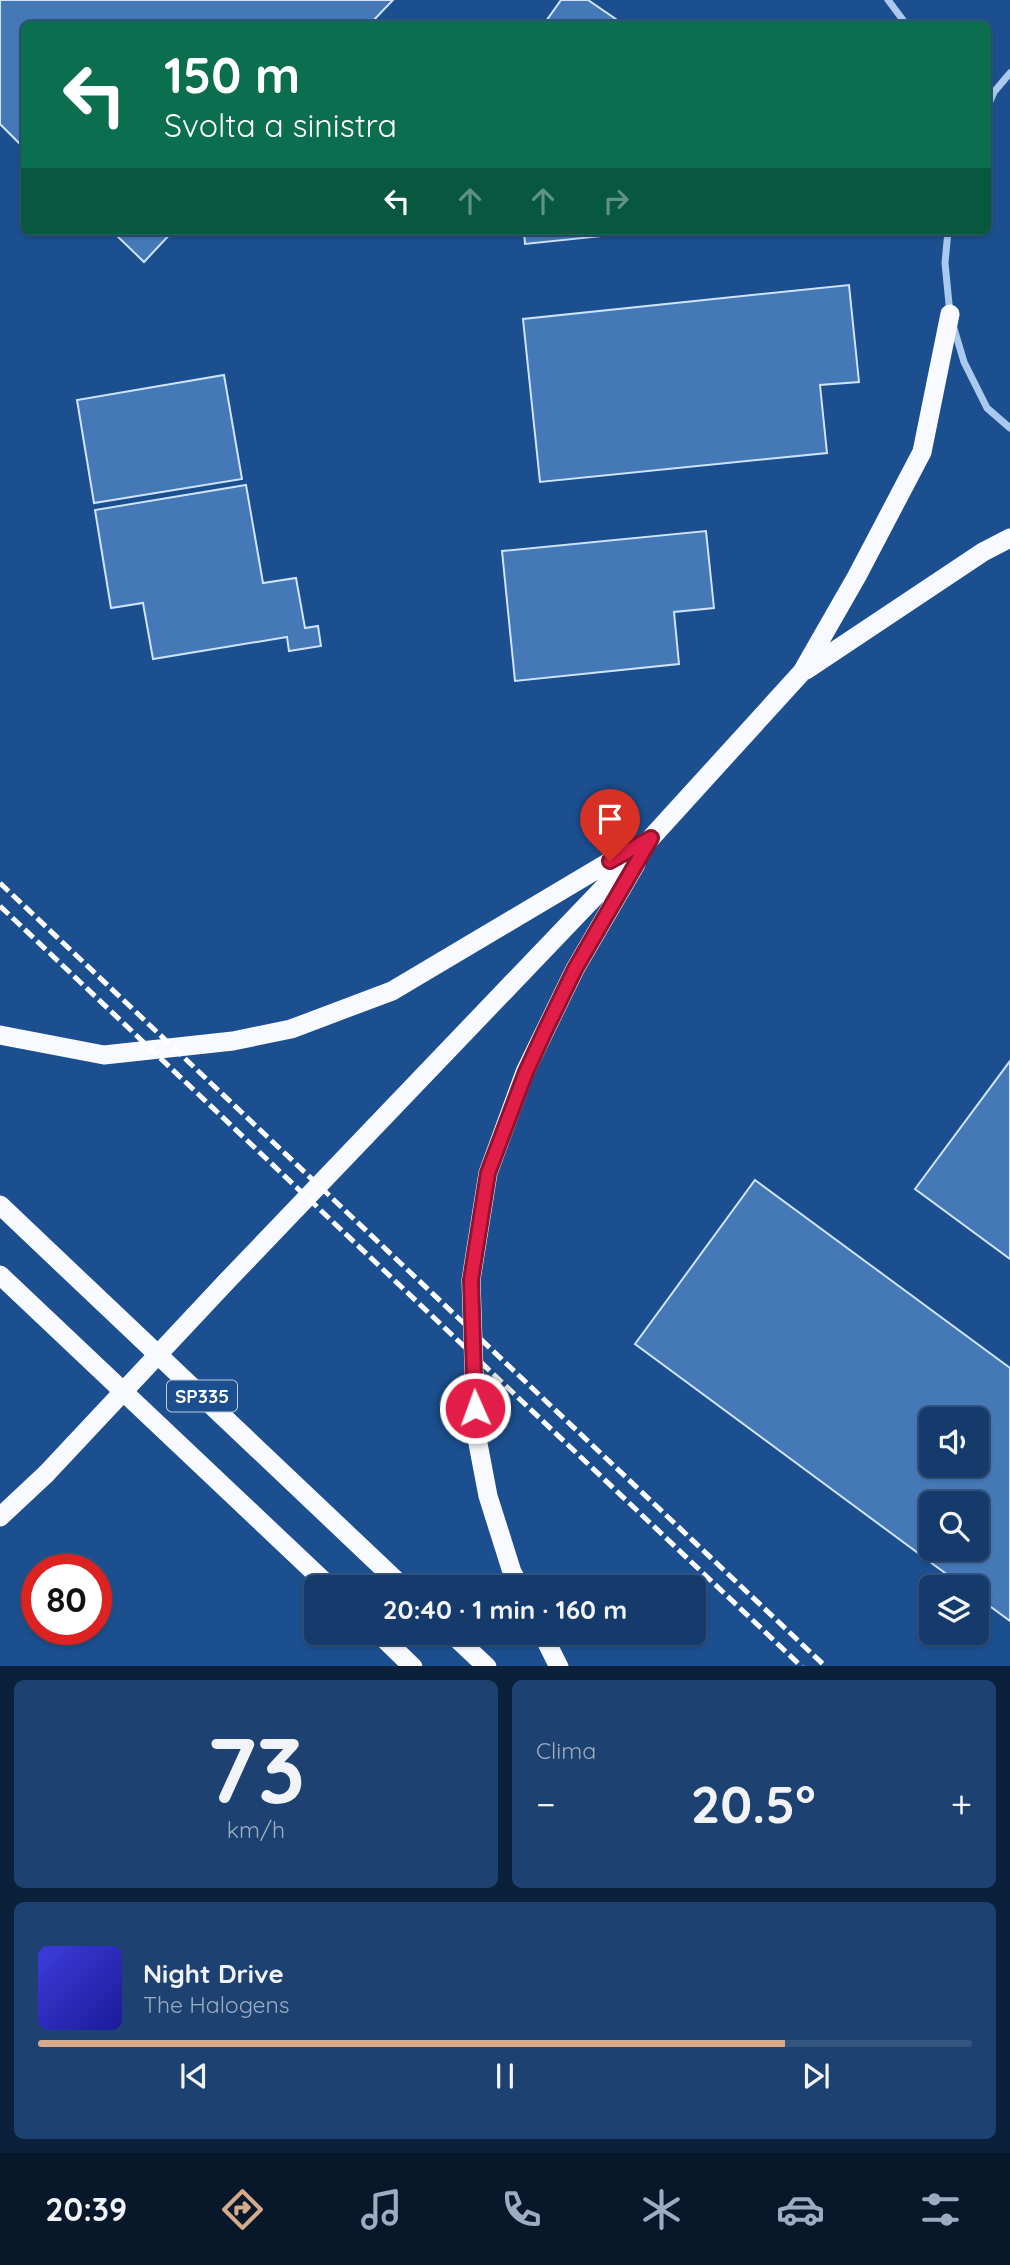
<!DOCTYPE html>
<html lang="it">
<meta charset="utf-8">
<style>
:root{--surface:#143b6b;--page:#1d4271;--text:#f1f3f6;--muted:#9dadc1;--line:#33557e;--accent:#d6ab8b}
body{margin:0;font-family:Quicksand,sans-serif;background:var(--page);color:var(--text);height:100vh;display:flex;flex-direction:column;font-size:26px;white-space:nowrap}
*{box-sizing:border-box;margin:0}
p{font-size:23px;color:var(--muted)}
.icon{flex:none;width:38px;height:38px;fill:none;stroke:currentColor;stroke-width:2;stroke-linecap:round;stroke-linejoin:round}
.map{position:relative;height:1666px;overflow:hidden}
.details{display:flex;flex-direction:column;gap:14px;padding:14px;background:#0b203b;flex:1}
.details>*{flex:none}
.hud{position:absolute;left:21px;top:21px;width:970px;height:214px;border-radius:10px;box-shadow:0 2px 5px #0004,0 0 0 2px var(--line);background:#0b6e4f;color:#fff;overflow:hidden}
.buttons{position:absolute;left:919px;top:1407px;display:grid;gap:14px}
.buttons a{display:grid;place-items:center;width:70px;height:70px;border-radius:10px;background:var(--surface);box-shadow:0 2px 5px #0004,0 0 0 2px var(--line);font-size:35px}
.speed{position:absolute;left:21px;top:1554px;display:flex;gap:14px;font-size:35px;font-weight:700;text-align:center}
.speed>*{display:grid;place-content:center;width:91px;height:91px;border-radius:50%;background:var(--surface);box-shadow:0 2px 5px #0004,0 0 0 2px var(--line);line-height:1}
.speed .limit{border:10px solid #d22;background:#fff;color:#111}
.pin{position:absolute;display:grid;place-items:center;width:60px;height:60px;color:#fff;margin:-72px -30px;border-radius:50% 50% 50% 0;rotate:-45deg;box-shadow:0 0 7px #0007}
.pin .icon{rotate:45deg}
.me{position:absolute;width:77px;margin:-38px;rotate:358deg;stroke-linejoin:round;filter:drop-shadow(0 0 5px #0008)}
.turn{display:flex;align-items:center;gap:24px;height:147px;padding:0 28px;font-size:32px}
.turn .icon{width:91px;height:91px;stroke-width:2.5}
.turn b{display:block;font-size:49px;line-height:60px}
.lanes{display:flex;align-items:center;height:66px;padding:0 28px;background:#0003;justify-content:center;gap:35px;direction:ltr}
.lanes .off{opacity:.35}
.big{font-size:52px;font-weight:700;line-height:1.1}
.details .tile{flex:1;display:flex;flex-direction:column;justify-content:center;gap:10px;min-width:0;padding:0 24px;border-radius:10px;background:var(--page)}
.details .dial{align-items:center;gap:0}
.dial b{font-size:91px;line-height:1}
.song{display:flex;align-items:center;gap:21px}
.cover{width:84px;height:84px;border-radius:10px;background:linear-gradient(135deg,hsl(240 70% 55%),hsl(240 70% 35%))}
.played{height:7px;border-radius:4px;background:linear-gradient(90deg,var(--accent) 80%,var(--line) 80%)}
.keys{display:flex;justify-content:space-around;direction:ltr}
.heat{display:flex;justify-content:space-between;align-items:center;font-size:38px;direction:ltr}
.details .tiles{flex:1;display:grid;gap:14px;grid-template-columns:1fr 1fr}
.tile:last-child{grid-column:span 2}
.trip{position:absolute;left:304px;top:1575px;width:402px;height:70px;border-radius:10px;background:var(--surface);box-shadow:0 2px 5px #0004,0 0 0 2px var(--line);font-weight:700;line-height:70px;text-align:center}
.tab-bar{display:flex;height:112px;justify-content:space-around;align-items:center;background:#08182b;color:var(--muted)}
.tab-bar .icon{width:49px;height:49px}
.tab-bar .active{color:var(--accent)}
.tab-bar b{font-size:32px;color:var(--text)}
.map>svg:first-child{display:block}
.building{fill:#4478b7;stroke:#cfe3fa;stroke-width:2;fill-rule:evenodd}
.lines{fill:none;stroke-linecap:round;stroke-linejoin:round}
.minor{stroke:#a9c9ee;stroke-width:7}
.trunk{stroke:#f8faff;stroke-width:19}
.rail{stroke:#fff;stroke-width:5;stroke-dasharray:12 5;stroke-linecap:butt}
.trunk-bridge{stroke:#f8faff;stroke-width:19}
.route-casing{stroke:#92132f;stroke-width:18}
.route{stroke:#e11d48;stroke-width:12}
.labels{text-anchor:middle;stroke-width:7;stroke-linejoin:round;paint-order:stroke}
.shield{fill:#1b4f8f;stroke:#bbcadd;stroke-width:2}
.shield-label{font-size:19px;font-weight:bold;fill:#fff}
</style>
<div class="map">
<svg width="1010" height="1667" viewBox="0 0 1010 1667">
<rect width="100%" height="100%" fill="#1b4f8f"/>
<!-- building -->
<path class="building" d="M0,0H393L370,24H24V148L0,124Z
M561,0H588L623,24H544Z
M112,231H173L144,262Z
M524,231H650L525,244Z
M849,285L859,382L820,385L827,453L540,482L523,319Z
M224,375L242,479L94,503L77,400Z
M246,485L263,583L296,578L305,628L318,626L321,646L289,651L287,637L153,659L143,603L111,608L95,510Z
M706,531L714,608L674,612L679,664L515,681L502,551Z
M1010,1061V1259L915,1189Z
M755,1180L1010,1368V1621L976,1596V1587H964L635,1344ZM931,1419H976V1465H931ZM931,1503H976V1549H931Z"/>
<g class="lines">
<!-- minor -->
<path class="minor" d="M888,0L906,24
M987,108L994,92L1010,73
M948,231L945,263L950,314
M953,325L964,362L987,408L1010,428"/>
<!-- trunk -->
<path class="trunk" d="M806,670L983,552L1010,538
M0,1035L104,1055L233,1041L291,1029L392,991L631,849
M0,1205L403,1587
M0,1275L330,1587
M226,1282L651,838L802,672L857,576L922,452L950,314
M0,1517L46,1474
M520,1587L512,1572L488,1496L476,1433L471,1280L488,1173L525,1072L575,969L636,864
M378,1633L413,1667
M451,1633L487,1667
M542,1633L559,1667"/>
<!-- rail -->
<path class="rail" d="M0,883L826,1667
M0,906L802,1667"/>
<!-- trunk-bridge -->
<path class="trunk-bridge" d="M46,1474L226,1282"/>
</g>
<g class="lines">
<!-- route casing -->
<g class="route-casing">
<path id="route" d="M475,1408L471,1280L488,1173L526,1072L545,1031L575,969L651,838L610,861"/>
</g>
<!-- route -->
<use href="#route" class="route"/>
</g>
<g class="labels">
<!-- shield labels -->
<rect class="shield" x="167" y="1380.5" width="70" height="31" rx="5"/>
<g class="shield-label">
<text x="202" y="1403">SP335</text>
</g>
</g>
</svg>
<div class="buttons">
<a><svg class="icon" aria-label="sound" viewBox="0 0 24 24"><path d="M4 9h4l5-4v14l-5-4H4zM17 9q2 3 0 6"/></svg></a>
<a><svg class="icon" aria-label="search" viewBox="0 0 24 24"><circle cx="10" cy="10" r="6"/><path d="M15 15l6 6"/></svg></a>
<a><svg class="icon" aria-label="layers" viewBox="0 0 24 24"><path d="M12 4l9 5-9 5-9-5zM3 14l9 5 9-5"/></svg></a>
</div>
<div class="speed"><div class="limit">80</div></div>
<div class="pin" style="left:610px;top:861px;background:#d93025"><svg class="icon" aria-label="arrive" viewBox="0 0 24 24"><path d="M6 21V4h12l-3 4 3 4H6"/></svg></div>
<svg class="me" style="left:475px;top:1408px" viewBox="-20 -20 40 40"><circle r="17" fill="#e11d48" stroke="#fff" stroke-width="3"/><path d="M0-11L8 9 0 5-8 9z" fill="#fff"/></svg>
<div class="trip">20:40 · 1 min · 160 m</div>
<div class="hud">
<div class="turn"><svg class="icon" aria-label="left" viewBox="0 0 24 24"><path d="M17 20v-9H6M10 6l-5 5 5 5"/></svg><div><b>150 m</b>Svolta a sinistra</div></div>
<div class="lanes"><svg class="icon" aria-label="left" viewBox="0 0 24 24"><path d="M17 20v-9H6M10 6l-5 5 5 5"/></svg><svg class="icon off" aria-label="ahead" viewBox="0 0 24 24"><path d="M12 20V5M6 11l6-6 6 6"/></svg><svg class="icon off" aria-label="ahead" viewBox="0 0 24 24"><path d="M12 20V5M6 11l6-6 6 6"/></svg><svg class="icon off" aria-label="right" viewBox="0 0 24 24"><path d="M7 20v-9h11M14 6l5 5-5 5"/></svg></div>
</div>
</div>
<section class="details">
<div class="tiles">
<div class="tile dial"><b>73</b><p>km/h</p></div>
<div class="tile"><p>Clima</p>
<div class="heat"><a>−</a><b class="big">20.5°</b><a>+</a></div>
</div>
<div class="tile">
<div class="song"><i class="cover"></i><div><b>Night Drive</b><p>The Halogens</p></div></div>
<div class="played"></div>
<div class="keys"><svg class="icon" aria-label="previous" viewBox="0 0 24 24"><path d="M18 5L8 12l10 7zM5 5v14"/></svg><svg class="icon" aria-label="pause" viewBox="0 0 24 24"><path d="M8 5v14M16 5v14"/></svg><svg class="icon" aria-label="next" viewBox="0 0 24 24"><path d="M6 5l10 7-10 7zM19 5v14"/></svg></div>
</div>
</div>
</section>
<nav class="tab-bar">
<b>20:39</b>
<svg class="icon active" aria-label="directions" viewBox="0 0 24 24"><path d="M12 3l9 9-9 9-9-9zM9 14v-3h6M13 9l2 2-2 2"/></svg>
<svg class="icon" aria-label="music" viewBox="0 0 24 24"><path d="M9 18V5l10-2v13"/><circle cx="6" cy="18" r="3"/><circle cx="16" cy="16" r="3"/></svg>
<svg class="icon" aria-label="phone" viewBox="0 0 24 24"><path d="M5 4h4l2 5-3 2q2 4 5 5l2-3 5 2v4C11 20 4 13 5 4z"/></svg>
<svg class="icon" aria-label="climate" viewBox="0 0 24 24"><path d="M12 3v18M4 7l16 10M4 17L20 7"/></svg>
<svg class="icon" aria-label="car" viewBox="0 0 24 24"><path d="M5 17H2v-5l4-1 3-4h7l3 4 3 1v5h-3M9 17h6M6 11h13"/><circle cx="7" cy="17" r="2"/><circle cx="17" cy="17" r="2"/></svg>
<svg class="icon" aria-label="filters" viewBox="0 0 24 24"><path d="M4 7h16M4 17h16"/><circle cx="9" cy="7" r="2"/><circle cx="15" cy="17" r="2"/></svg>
</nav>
